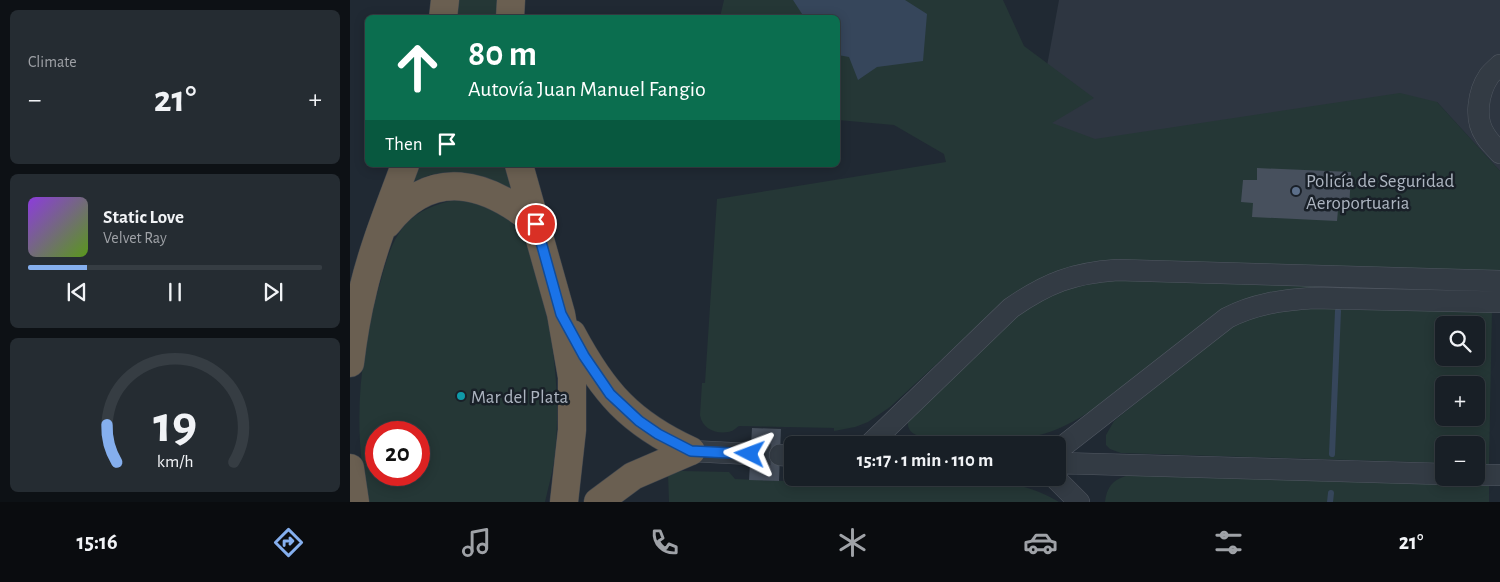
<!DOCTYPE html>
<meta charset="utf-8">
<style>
:root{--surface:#181f26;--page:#252c32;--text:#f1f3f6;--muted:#9fa2a7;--line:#363d43;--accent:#85afee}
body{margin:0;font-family:"Alegreya Sans",sans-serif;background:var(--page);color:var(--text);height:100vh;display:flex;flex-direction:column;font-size:19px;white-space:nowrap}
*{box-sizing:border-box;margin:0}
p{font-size:16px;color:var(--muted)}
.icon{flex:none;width:28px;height:28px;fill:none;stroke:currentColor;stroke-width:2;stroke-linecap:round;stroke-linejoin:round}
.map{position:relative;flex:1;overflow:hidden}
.panel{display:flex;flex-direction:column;gap:10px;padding:10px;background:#0d1115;width:350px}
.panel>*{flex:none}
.hud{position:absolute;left:15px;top:15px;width:475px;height:152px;border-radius:8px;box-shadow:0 2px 12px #0003,0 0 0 1px var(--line);background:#0b6e4f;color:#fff;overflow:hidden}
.tools{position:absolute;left:1085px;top:316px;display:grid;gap:10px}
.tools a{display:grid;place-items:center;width:50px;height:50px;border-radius:8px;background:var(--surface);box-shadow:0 2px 12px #0003,0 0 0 1px var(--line);font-size:25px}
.speed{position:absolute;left:15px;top:421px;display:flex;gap:10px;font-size:25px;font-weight:700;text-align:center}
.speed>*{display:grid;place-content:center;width:65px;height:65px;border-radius:50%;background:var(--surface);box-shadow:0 2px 12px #0003,0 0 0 1px var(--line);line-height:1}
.speed .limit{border:8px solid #d22;background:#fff;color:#111}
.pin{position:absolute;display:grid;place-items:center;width:42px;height:42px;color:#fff;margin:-21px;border:2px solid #fff;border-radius:50%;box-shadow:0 1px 5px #0007}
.me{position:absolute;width:55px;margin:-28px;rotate:273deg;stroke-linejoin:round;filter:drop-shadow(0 0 4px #0008)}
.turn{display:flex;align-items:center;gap:18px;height:105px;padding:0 20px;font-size:22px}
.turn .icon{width:65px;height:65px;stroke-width:2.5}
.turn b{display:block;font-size:35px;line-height:42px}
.then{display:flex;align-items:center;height:48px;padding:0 20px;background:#0003;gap:10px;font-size:19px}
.big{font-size:38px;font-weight:700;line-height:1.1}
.panel .tile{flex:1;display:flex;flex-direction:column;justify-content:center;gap:8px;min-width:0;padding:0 18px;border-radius:8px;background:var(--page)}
.panel .dial{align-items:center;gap:0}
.dial svg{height:130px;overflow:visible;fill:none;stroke:var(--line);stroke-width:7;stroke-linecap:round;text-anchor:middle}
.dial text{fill:var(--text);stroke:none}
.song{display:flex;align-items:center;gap:15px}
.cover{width:60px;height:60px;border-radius:8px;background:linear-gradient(135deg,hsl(270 70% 55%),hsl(90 70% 35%))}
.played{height:5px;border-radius:2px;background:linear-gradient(90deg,var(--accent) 20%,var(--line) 20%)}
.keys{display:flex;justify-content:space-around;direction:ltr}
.heat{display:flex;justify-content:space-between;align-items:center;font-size:28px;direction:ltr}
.trip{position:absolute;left:434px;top:436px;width:282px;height:50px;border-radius:8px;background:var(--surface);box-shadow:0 2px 12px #0003,0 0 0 1px var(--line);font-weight:700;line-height:50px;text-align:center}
.dock{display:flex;height:80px;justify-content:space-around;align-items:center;background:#0a0c0f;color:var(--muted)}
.dock .icon{width:35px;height:35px}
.dock .on{color:var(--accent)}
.dock b{font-size:22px;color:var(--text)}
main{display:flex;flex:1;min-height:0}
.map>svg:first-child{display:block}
.airport{fill:#2e3641}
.green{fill:#253736;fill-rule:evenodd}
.water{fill:#36465b}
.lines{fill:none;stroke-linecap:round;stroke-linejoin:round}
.stream{stroke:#36465b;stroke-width:6}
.building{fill:#47505d}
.minor-tunnel{stroke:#353e48;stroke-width:21;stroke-dasharray:21 11;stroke-linecap:butt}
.minor-casing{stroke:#515862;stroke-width:22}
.highway-casing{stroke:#3e454e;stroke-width:29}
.minor{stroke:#333b44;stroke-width:21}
.highway{stroke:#6a5f51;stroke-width:28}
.route-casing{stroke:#114b97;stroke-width:12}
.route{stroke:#1a73e8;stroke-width:9}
.service-dot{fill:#5c6f8a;stroke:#192028;stroke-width:2}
.culture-dot{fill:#0f9aa8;stroke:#192028;stroke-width:2}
.labels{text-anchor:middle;stroke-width:5;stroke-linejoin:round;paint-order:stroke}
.poi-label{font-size:19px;fill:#adb5c1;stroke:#192028;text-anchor:start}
</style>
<main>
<section class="panel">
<div class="tile"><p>Climate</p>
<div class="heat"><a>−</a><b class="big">21°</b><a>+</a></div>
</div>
<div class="tile">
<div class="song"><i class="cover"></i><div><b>Static Love</b><p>Velvet Ray</p></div></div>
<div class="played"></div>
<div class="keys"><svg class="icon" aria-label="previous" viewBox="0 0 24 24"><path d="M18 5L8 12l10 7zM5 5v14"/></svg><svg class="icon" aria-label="pause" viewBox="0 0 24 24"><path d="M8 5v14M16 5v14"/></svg><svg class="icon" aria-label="next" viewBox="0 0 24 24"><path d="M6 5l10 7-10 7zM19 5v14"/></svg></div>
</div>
<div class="tile dial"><svg viewBox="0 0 100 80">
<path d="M14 69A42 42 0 1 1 86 69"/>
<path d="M14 69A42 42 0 0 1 8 46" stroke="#85afee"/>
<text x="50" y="56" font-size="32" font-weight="700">19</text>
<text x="50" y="72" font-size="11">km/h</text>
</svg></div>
</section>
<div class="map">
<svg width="1150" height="502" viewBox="0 0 1150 502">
<rect width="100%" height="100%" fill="#202933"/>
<!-- airport -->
<path class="airport" d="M709,0H1150V171L1087,102L682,148Z"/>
<!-- green -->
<path class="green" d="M104,0H151L150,17L103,18Z
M374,0H653L674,46L744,98L702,123L745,139L1050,93L1087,102L1150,171V272L758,264L645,310L540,407L518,422L505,427L484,431V428L389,426C386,428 382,432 378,432C366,434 352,429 350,415L352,383H355L367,199L596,162L594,154L544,125L488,120V18L370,17Z
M65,165H158L165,191C124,172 101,163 58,184Z
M105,200C136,202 154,211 173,236C180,245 185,267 188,279C204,337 212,401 204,461C202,475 198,488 195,502H19C1,429 10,351 31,280C36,261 42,240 55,225C69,210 86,204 105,200ZM26,432H69V475H26Z
M767,280L990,285L934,291L731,417C711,429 692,436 669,439L569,436C561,434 557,429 558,420L658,320L713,288Z
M936,308L1142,310L1139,464H1126V445H1094V463L771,453L760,449L756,445V435L764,421L872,333L901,317ZM1094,325H1126V358H1094ZM1094,385H1126V418H1094Z
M332,471L379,472L385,479L460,482L465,478C505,478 544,477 584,478C627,480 670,478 709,502H319L318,474Z
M785,474L1139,483V502H755C757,483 767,477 785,474Z"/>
<!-- water -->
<path class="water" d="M443,0H555L577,14L573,61L527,67L508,80L499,57L488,55V18L454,17Z"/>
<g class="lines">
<!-- stream -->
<path class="stream" d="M982,454L988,311
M980,502L981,493"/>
</g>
<!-- building -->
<path class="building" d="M907,168L1001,172L999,211L988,210L987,221L902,217L903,203L891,202L893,180H907Z
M402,428L431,429L429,481L399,480Z"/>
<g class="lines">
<!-- minor-tunnel -->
<path class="minor-tunnel" d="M400,454L430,455"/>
<!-- minor casing -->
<g class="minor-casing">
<path id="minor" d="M1150,65C1146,69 1142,72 1139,76C1128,92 1124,119 1135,135C1139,142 1145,147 1150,153
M519,445L661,308C697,283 723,273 767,270L1150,281
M708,450L877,318C904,304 932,300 963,298L1150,302
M341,451L400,454
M430,455L442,456
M708,463L1094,474
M1126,475H1150
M705,478L729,502"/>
</g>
<!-- highway casing -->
<g class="highway-casing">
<path id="highway" d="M93,18L95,0
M160,18L161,0
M169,165L211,314L222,377V430L214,502
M37,224C82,166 137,182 187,224
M222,334C253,392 280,423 341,451
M0,363C3,338 7,314 13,290C23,247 40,206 55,165
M0,468L5,502
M248,502L283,476L341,451"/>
</g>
<!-- minor -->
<use href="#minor" class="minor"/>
<!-- highway -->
<use href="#highway" class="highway"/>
</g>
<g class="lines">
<!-- route casing -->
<g class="route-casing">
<path id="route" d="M186,224L211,314L234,356L260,394L289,421L308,434L341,451L400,454"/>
</g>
<!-- route -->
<use href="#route" class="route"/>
</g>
<!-- markers -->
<circle class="service-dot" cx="946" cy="191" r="5"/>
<circle class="culture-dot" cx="111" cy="396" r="5"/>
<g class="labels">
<!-- poi labels -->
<g class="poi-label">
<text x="956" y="187">Policía de Seguridad<tspan x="956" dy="22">Aeroportuaria</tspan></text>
<text x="121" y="403">Mar del Plata</text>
</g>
</g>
</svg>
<div class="tools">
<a><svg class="icon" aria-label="search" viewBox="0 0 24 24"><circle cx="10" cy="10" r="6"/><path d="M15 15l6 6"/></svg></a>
<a>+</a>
<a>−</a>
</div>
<div class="speed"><div class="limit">20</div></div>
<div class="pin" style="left:186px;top:224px;background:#d93025"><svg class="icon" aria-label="arrive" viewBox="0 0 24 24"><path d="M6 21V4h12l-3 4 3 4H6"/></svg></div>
<svg class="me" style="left:400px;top:454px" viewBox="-20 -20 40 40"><path d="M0-17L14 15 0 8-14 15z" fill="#1a73e8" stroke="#fff" stroke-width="4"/></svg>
<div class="trip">15:17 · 1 min · 110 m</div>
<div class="hud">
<div class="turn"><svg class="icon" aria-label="ahead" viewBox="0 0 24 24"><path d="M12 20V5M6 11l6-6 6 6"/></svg><div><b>80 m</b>Autovía Juan Manuel Fangio</div></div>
<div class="then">Then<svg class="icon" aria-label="arrive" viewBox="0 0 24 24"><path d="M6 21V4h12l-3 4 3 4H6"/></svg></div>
</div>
</div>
</main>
<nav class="dock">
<b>15:16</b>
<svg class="icon on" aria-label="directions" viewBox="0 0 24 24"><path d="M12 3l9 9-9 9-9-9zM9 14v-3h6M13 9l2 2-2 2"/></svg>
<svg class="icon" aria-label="music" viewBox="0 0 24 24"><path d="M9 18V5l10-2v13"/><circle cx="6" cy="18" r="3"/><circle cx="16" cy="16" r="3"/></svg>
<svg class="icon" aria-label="phone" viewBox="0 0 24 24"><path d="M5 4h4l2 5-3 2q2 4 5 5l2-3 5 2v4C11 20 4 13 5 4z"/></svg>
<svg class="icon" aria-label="climate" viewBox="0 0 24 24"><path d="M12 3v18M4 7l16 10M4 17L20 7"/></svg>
<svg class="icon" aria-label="car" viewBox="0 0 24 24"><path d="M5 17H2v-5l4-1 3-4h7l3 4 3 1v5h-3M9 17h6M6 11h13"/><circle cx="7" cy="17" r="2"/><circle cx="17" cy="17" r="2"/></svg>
<svg class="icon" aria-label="filters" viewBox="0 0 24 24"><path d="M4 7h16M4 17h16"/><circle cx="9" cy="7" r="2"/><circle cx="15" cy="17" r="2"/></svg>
<b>21°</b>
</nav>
